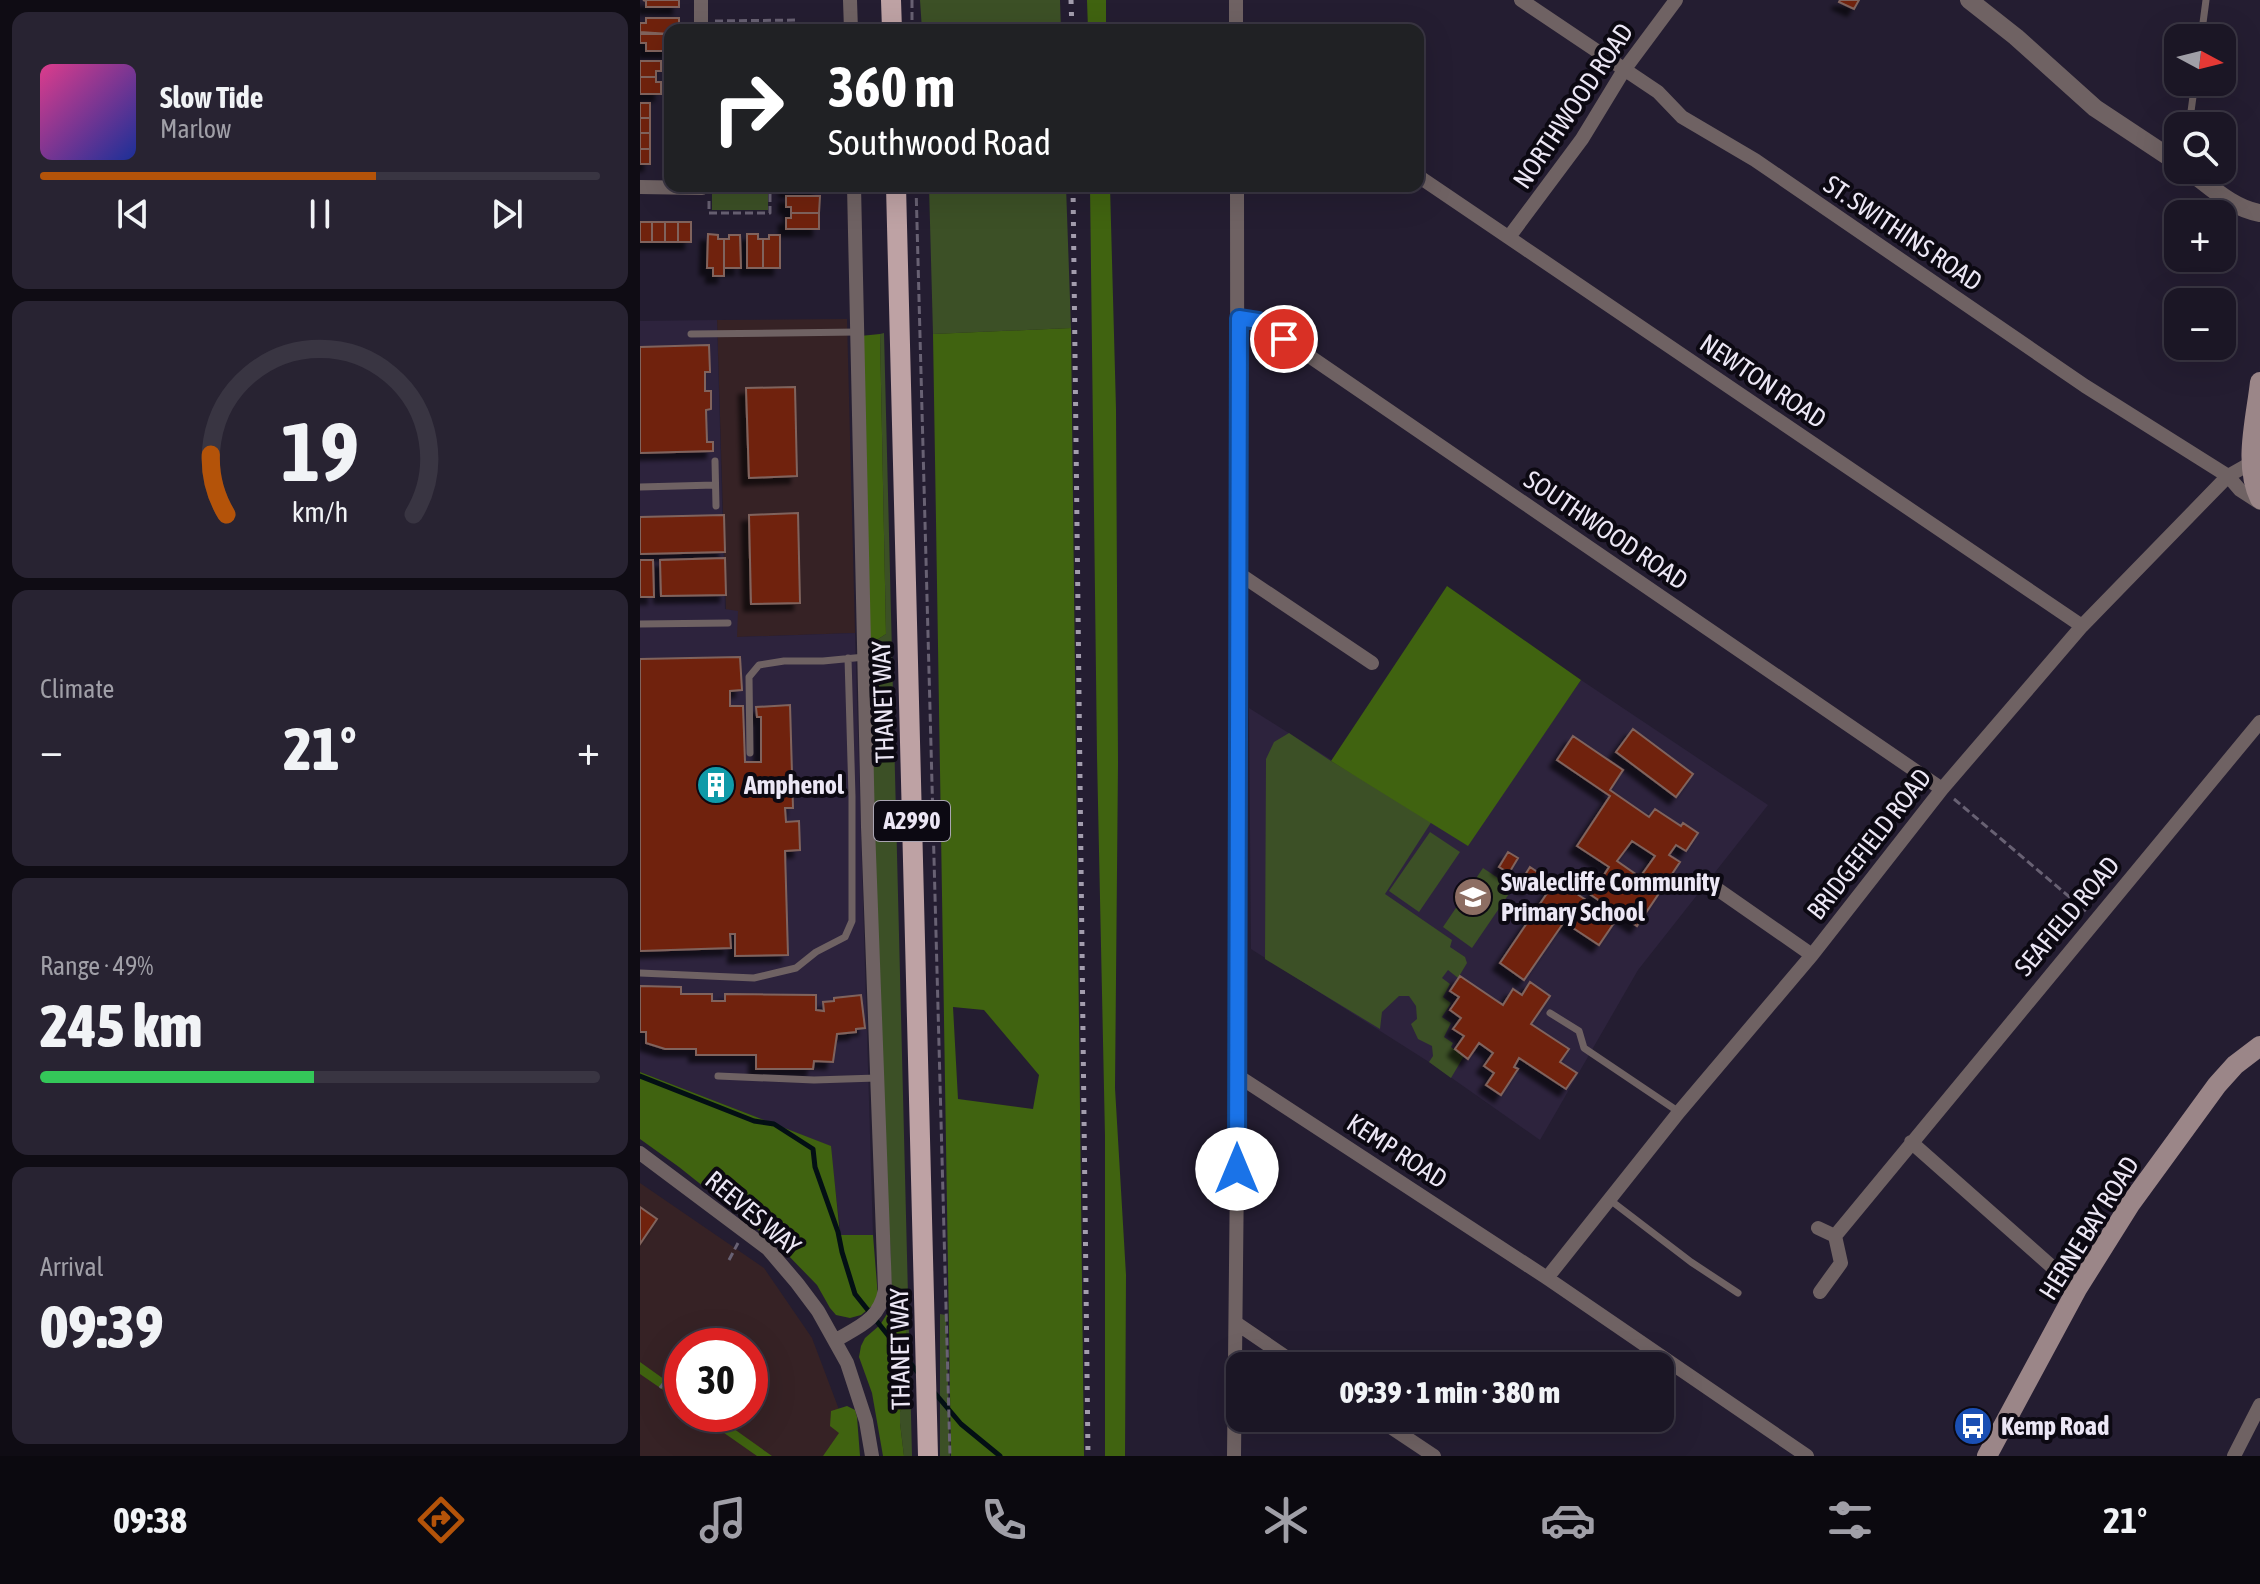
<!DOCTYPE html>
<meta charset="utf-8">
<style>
:root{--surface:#1b1625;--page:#282332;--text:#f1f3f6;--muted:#a09fa7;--line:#393542;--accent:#b45309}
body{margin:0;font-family:"Asap Condensed",sans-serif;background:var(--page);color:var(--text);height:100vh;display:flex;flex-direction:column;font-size:30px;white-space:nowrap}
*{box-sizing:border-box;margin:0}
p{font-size:26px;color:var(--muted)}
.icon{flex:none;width:44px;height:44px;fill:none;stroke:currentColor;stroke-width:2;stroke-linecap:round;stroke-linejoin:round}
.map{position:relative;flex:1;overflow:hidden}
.side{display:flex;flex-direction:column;gap:12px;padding:12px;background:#0f0c14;width:640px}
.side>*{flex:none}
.hud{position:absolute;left:24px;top:24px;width:760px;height:168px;border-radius:16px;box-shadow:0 8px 32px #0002,0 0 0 2px var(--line);background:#202124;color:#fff;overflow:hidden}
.needle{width:52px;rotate:97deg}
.controls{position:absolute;left:1524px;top:24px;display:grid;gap:16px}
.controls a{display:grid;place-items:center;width:72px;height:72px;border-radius:16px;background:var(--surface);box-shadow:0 8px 32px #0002,0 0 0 2px var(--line);font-size:40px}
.speed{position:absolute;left:24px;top:1328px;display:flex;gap:16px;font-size:40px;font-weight:700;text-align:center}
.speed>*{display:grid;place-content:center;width:104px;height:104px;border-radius:50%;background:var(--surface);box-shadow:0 8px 32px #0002,0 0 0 2px var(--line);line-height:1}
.speed .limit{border:12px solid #d22;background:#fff;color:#111}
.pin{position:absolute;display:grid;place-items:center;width:68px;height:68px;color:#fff;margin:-34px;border:4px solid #fff;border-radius:50%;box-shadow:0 2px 8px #0007}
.me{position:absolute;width:88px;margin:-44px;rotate:0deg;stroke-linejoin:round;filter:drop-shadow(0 0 6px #0008)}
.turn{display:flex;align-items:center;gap:28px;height:168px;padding:0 32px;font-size:36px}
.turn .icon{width:104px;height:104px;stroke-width:2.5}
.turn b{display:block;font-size:56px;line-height:68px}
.big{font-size:60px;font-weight:800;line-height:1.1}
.side .card{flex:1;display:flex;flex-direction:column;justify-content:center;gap:12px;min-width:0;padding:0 28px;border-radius:16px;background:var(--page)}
.side .dial{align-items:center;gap:0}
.dial svg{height:208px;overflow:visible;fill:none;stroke:var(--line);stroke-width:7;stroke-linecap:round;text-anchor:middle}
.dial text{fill:var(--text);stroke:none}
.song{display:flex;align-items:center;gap:24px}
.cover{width:96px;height:96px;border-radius:12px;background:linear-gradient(135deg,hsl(330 70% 55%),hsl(230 70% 35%))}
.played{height:8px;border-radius:4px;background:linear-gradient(90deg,var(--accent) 60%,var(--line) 60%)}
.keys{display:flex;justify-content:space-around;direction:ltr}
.heat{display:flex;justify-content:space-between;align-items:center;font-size:44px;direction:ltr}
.charge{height:12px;border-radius:6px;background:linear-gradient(90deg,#34c759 49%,var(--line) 0)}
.trip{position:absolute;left:586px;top:1352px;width:448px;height:80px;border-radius:16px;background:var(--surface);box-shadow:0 8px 32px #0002,0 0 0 2px var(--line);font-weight:800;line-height:80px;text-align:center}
.tabs{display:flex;height:128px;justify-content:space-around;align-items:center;background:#0b090f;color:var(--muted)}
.tabs .icon{width:56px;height:56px}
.tabs .selected{color:var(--accent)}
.tabs b{font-size:36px;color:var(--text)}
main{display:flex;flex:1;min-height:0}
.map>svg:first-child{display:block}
.commercial{fill:#362225;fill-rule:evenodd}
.built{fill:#2d233d}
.green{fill:#3c5026}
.forest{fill:#406310;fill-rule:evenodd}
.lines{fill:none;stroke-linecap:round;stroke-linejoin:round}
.stream{stroke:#030f14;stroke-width:5}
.building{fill:#70210d;stroke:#80645d;stroke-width:2;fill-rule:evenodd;filter:url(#shadow)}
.path{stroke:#686173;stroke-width:3;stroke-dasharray:8 4;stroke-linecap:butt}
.service{stroke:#6f6263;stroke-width:7}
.minor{stroke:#6f6263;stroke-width:14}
.tertiary{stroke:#6f6263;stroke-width:18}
.secondary{stroke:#9b8688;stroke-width:20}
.primary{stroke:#bea2a4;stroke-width:20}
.rail{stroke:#a39dad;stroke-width:5;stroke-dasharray:4 8;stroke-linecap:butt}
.route-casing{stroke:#114b97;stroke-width:20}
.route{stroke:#1a73e8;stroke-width:14}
.labels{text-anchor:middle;stroke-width:8;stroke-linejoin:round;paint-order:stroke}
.shield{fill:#0c0912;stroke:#a9a4b1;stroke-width:2}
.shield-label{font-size:24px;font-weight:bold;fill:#ece7f5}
.street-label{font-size:26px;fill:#ece7f5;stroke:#0c0912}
.poi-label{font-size:26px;font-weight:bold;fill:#ece7f5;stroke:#0c0912;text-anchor:start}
</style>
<main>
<section class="side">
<div class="card">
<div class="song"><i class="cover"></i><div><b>Slow Tide</b><p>Marlow</p></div></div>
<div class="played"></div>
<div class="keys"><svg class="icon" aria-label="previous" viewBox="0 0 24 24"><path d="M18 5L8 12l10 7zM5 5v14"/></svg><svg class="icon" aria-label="pause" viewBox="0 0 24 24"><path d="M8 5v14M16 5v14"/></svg><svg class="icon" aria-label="next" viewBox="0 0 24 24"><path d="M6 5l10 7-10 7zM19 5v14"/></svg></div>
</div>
<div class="card dial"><svg viewBox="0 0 100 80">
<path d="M14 69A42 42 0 1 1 86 69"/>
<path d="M14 69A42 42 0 0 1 8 46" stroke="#b45309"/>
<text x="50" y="56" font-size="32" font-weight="700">19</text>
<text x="50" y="72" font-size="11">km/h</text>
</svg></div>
<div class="card"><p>Climate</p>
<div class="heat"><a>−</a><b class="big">21°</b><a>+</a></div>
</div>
<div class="card"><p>Range · 49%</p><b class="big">245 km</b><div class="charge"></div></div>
<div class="card"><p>Arrival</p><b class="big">09:39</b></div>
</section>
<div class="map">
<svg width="1620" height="1456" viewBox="0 0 1620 1456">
<defs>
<filter id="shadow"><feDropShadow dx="-7" dy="7" stdDeviation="2" flood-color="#0009"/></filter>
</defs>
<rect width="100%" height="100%" fill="#241d31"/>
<!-- commercial -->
<path class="commercial" d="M207,319L215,633L97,637L86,610L77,320Z
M0,1183L124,1268L172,1338L198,1407L206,1456H0ZM42,1346H110V1414H42Z"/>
<!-- built -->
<path class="built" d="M77,320L85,609L98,611L97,637L215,633L233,1235L201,1236L190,1146L0,1072V321Z
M941,680L1128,805L998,970L900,1140L789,1062L611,949L609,708L827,845Z"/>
<!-- green -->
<path class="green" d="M280,0H420L421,30H282Z
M72,186H128V210H72Z
M289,186H426L431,328L293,334Z
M244,333L272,1456H264L260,1423V1412L269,1391L265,1311L252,1306L250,1239L245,1237L229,645L246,634L240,334Z
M649,733L691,761L792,821L745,894L812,940L810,947L825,957L827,963L818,978L808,970L802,978L810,984L803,997L811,1003L802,1017L811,1023L804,1037L813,1043L811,1047L824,1056L811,1078L789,1062L793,1056L792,1046L778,1039L771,1024L777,1019L776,1006L769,996H759L742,1012L740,1029L625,959L626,759L634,742Z
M790,832L820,852L779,912L749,891Z
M843,868L873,888L832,948L803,927Z
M300,1314L306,1315L310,1456H300Z"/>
<!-- forest -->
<path class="forest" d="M447,0H466V30H448Z
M450,186H470L476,409L478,762L475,1088L486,1275L485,1456H465V1136L457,756Z
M431,328L444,1456H311L293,334ZM313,1007L344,1010L399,1075L393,1109L318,1099Z
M240,334L246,634L229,645L220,336Z
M807,586L941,680L828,846L691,761Z
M0,1072L191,1146L200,1235H233L238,1297L233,1305L221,1315L210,1318L196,1315L190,1308L177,1285L142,1249L39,1167L0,1139Z
M252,1306L265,1310L269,1391L260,1412V1423L264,1456H243L232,1393L219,1357L221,1346L225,1338L240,1325Z
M0,1362L42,1392V1403L0,1374Z
M207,1406L215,1410L217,1417L220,1456H183L199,1433L190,1426L191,1411Z
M57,1414H73L132,1456H117Z"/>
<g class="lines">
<!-- stream -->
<path class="stream" d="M0,1076L114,1121L134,1124L173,1149L175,1167L198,1232L202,1252L215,1294L279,1374
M293,1391L321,1424L360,1456"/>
</g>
<!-- building -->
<path class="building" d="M3,0H39V7H6V1Z
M1200,0H1219L1214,9L1199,2Z
M6,18H39V28L30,30V34L0,32V23H6Z
M0,34H30V51H6V43H0Z
M0,61H21V71H16V77H0Z
M0,77H16V82H21V94H0Z
M0,103H10V118H0Z
M0,118H10V133H0Z
M0,133H10V149H0Z
M0,149H10V164H0Z
M146,186H179V190H146Z
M146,196H180L179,213H151V207H146Z
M151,213H179V229H146V218H151Z
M0,222H12V242H0Z
M12,222H25V242H12Z
M25,222H38V242H25Z
M38,222H51V242H38Z
M68,234L78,235V239H84V276H73V268H67Z
M107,234H118V239H123V268H107Z
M89,235H100L101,268H84V239H89Z
M129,235H140V268H123V239H129Z
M69,345L70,372H65V391H71V409L66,410L67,442H73V451L0,453V347Z
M155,387L157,476L109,478L106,388Z
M158,513L160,603L111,604L109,515Z
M84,515L85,552L0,554V517Z
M85,558L86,595L21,596L20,560Z
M0,560H13L14,597H0Z
M100,657L102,690L90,691V706H103L105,762H121V717H117L116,707L150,705L153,808H145L146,822L159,821L160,850L145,851L148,955L95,956V934H90L91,948L0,951V659Z
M993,729L1053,774L1036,797L976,752Z
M933,736L983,770L970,790L1009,817L1015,809L1041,826L1043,823L1058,833L1046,851L1036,845L1029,855L1040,862L997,926L951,895L969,867L937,846L970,796L917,760ZM992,841L1015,856L1000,877L977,861Z
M868,852L878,858L869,873L859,867Z
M890,867L899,873L889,888L880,883Z
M916,880L976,920L959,945L924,922L884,980L860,963Z
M820,976L863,1005L873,989L882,995L890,982L910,996L891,1024L929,1049L920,1062L937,1073L926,1089L879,1058L874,1067L878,1069L861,1095L846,1085L854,1073L844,1066L853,1053L839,1043L828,1059L815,1049L824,1036L813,1029L821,1018L810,1010L819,997L810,991Z
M0,986L41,987V994H72V1001H85V994L176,995V1010L184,1011L183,1002L194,1001V998L221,995L225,1028L216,1029V1032L197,1034L193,1062L174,1061L173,1069H116V1055H56V1049H25L6,1043V1032H0Z
M0,1207L17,1219L0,1244Z"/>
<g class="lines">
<!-- path -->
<path class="path" d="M272,0V30
M75,21L159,20
M276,186L310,1456
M69,201V213H130V186
M1314,799L1446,911
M89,1260L98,1243
M20,1388L26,1380"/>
<!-- service -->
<path class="service" d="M1561,38L1566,0
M1549,126L1555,82
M51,334L218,332
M75,461L76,506
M0,487L75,485
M0,624L88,623
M110,753L109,677L119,665L144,661H183L225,657
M0,973L114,978L156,968L176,952L205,937L212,921V796L208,658
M910,1013L939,1031L944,1048L1039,1112
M78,1076L174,1080L237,1078
M970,1200L1051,1262L1098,1293"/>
<!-- minor -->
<path class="minor" d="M210,0L211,30
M881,0L1018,92L1042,117L1115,160L1445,386L1588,476L1600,490L1620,503
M61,30V0
M596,30V0
M778,176L1442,626
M0,187L62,188
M869,237L942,139L984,70L1036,0
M599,318L618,321L1302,789
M598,573L732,663
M1070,884L1172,955
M598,1076L907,1278L1167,1456
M1271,1142L1437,1289
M0,1153L128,1249L157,1283L178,1311L207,1363L226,1421L232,1456
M1178,1228L1195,1236
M907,1278L1039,1112L1172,955L1302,789L1442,626L1588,476L1611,463
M1180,1292L1201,1263L1195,1236L1620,722
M596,1323L659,1366
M196,1340C220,1326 239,1320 245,1290L228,827L214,186
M737,1418L794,1456
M594,1456L598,1076L597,186
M1594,1456L1620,1405"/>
<!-- tertiary -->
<path class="tertiary" d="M1329,0L1376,37L1455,108L1538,163
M1548,170C1570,186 1593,209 1620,213"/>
<!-- secondary -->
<path class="secondary" d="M1620,382C1616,419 1603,464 1620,499
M1347,1456L1437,1289L1491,1203L1577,1085L1595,1065L1620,1046"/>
<!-- primary -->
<path class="primary" d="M251,0L252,30
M256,186L288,1456"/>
<!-- rail -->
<path class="rail" d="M431,0L432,30
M433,186L448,1456"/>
</g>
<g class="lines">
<!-- route casing -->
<g class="route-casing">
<path id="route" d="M597,1169L599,318L618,321L644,339"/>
</g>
<!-- route -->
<use href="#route" class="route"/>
</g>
<!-- icons -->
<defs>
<g id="building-disc" transform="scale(2)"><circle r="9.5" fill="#0f9aa8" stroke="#0c0912"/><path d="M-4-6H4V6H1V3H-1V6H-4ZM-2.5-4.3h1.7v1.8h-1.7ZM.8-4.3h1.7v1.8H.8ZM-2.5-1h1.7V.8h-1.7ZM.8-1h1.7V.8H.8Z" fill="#fff"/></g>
<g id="school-disc" transform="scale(2)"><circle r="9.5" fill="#8d6e63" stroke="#0c0912"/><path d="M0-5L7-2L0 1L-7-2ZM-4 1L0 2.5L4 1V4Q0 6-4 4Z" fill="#fff"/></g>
<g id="bus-disc" transform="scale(2)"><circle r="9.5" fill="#1a4fb4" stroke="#0c0912"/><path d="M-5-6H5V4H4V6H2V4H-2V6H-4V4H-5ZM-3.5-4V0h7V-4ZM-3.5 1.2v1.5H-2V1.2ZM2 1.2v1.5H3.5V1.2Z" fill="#fff"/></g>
</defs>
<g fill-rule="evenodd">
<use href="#building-disc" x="76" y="785"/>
<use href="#school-disc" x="833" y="897"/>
<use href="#bus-disc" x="1333" y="1426"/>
</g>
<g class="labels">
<!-- shield labels -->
<rect class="shield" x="234" y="801" width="76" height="40" rx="6"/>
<g class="shield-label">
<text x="272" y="829">A2990</text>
</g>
<!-- street labels -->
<g class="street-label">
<text transform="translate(933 106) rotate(-56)" y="9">NORTHWOOD ROAD</text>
<text transform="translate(1263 233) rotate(34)" y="9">ST. SWITHINS ROAD</text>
<text transform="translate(1123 381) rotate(34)" y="9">NEWTON ROAD</text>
<text transform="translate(966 530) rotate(34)" y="9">SOUTHWOOD ROAD</text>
<text transform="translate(243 702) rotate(-92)" y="9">THANET WAY</text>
<text transform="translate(1229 844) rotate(-52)" y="9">BRIDGEFIELD ROAD</text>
<text transform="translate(1427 916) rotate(-50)" y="9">SEAFIELD ROAD</text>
<text transform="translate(757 1151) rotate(33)" y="9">KEMP ROAD</text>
<text transform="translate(113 1213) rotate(40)" y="9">REEVES WAY</text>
<text transform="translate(1449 1228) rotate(-58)" y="9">HERNE BAY ROAD</text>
<text transform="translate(260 1349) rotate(-91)" y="9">THANET WAY</text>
</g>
<!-- poi labels -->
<g class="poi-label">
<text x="104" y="794">Amphenol</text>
<text x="861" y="891">Swalecliffe Community<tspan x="861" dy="30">Primary School</tspan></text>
<text x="1361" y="1435">Kemp Road</text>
</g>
</g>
</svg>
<div class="controls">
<a><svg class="needle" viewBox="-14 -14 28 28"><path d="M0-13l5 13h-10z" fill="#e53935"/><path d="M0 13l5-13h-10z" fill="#a09fa7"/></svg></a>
<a><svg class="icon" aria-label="search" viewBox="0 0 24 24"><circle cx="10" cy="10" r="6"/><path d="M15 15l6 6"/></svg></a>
<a>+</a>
<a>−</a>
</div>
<div class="speed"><div class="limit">30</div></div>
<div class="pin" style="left:644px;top:339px;background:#d93025"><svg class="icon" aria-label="arrive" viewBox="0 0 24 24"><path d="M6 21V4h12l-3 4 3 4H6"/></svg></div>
<svg class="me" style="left:597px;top:1169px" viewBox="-20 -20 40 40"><circle r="19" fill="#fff"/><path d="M0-13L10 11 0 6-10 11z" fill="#1a73e8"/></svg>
<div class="trip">09:39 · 1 min · 380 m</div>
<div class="hud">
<div class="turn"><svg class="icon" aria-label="right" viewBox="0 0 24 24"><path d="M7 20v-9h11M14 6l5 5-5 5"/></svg><div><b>360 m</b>Southwood Road</div></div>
</div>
</div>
</main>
<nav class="tabs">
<b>09:38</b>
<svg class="icon selected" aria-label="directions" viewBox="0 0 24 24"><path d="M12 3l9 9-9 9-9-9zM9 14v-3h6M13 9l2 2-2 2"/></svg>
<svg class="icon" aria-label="music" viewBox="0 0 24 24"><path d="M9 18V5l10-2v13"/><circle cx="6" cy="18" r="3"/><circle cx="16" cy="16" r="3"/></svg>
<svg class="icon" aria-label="phone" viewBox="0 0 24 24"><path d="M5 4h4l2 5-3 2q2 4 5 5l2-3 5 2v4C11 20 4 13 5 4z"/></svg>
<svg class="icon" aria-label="climate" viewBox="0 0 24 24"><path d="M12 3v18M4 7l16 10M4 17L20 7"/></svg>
<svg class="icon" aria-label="car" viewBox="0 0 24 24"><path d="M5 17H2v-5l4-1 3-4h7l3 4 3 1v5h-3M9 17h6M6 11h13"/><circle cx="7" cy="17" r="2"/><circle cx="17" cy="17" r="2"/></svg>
<svg class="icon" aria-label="filters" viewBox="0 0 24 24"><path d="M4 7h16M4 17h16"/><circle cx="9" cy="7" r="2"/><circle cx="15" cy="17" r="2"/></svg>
<b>21°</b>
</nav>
